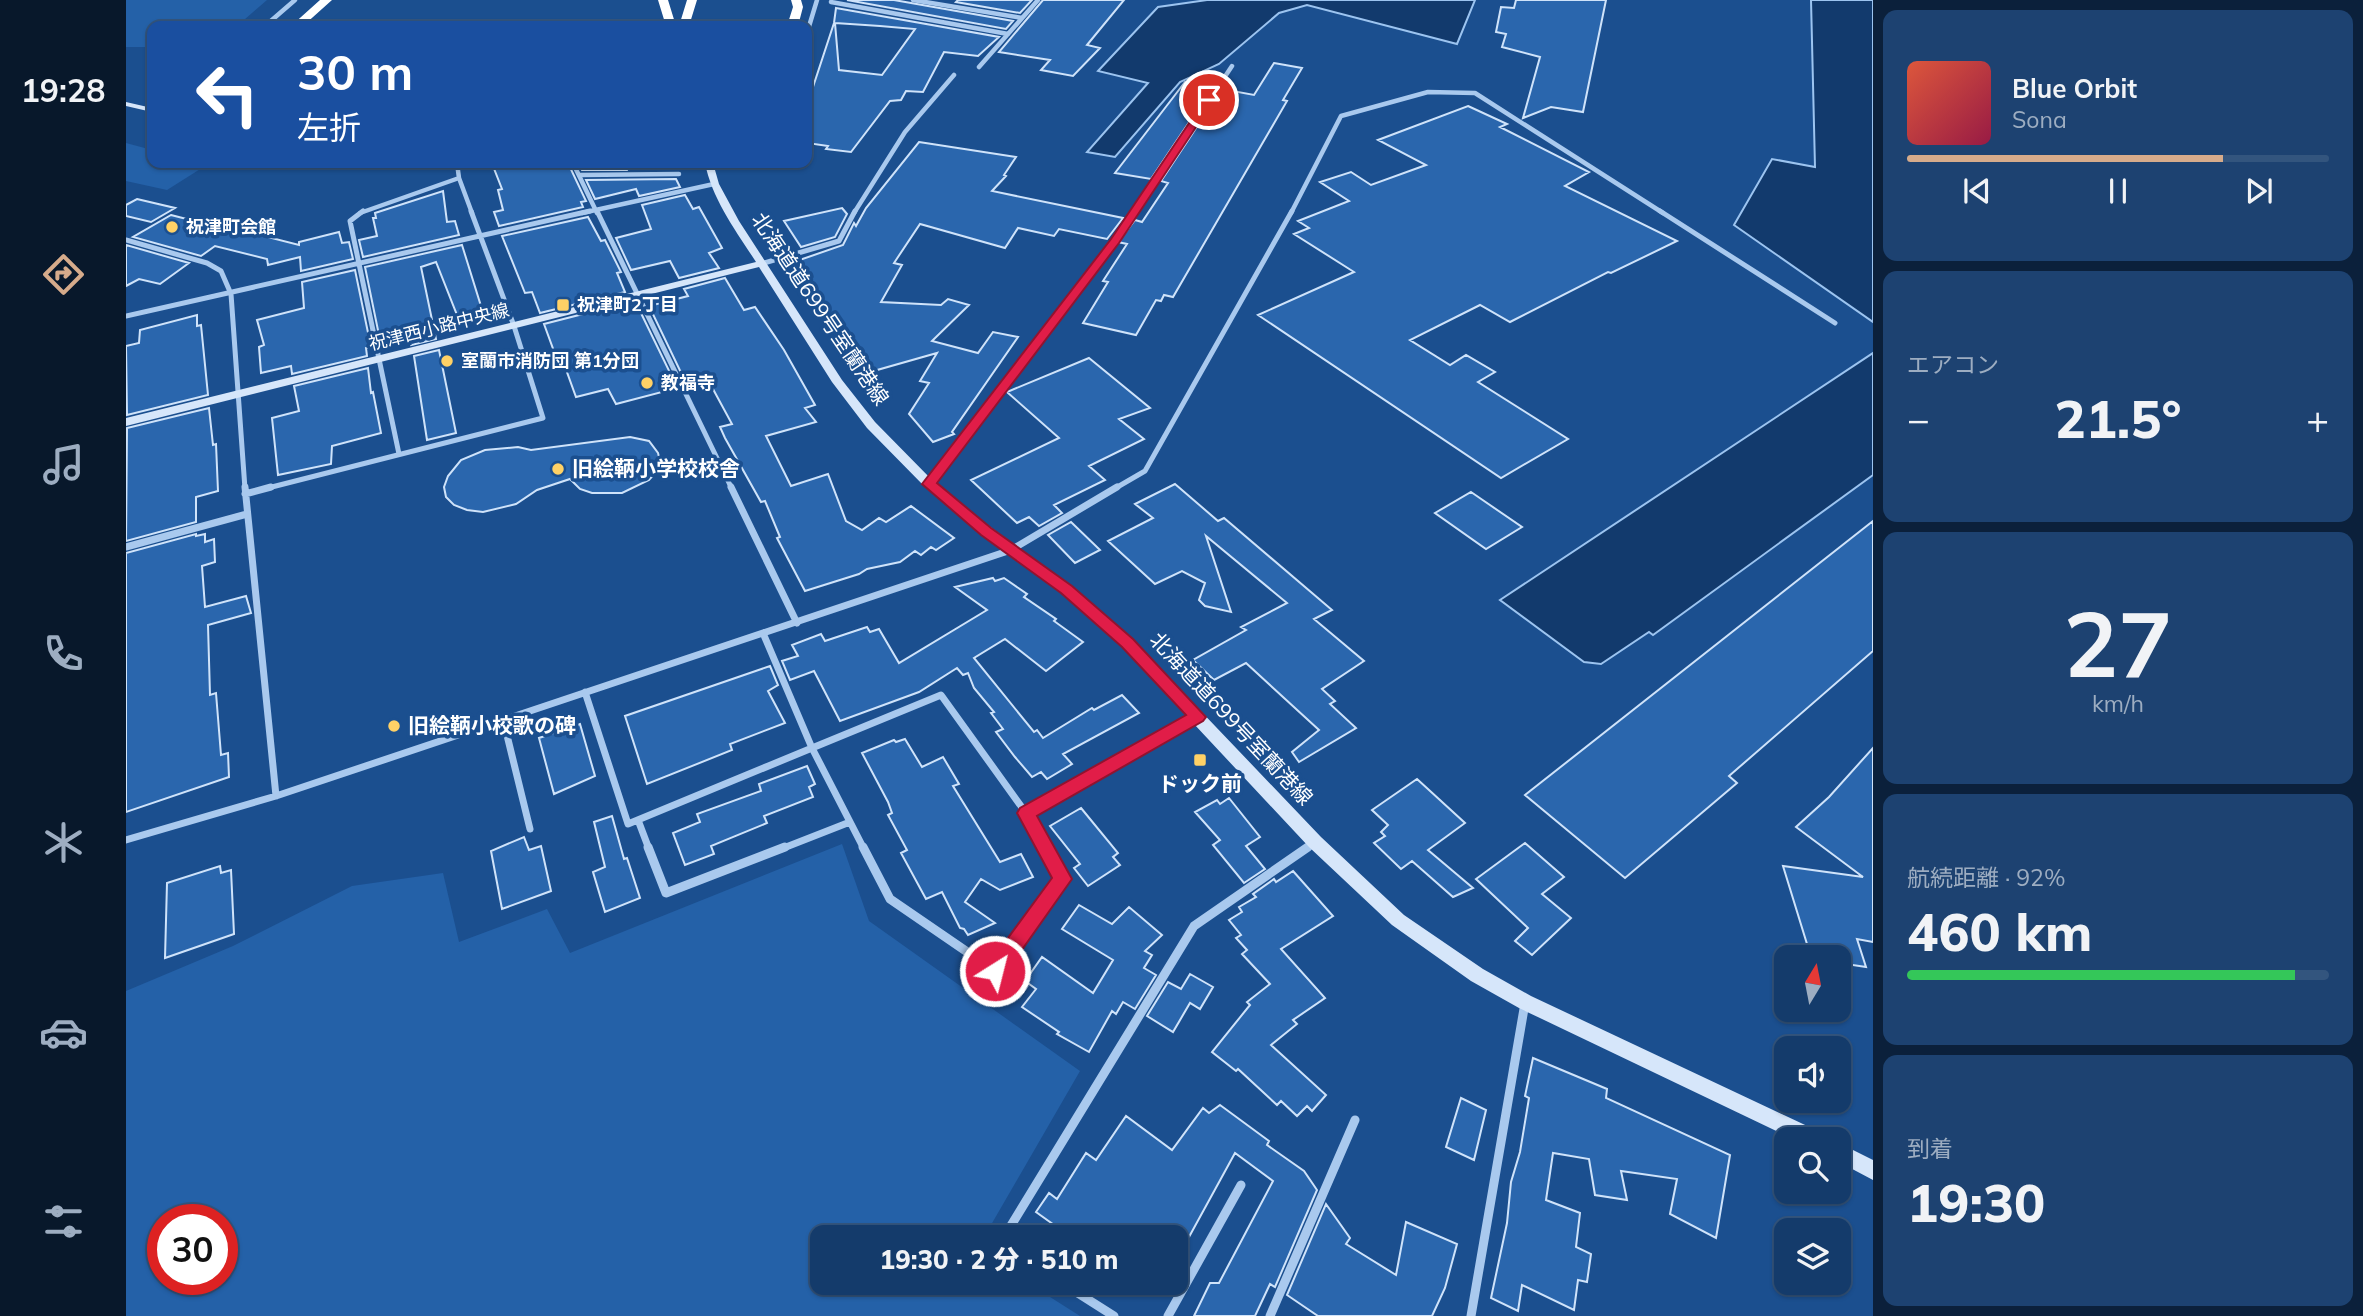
<!DOCTYPE html>
<html lang="ja">
<meta charset="utf-8">
<style>
:root{--surface:#143b6b;--page:#1d4271;--text:#f1f3f6;--muted:#9dadc1;--line:#33557e;--accent:#d6ab8b}
body{margin:0;font-family:Mulish,"Noto Sans JP",sans-serif;background:var(--page);color:var(--text);height:100vh;display:flex;flex-direction:column;font-size:26px;white-space:nowrap}
*{box-sizing:border-box;margin:0}
p{font-size:23px;color:var(--muted)}
.icon{flex:none;width:38px;height:38px;fill:none;stroke:currentColor;stroke-width:2;stroke-linecap:round;stroke-linejoin:round}
.map{position:relative;flex:1;overflow:hidden}
.panel{display:flex;flex-direction:column;gap:10px;padding:10px;background:#0b203b;width:490px}
.panel>*{flex:none}
.hud{position:absolute;left:21px;top:21px;width:665px;height:147px;border-radius:14px;box-shadow:0 2px 5px #0004,0 0 0 2px var(--line);background:#1a4fa0;color:#fff;overflow:hidden}
.needle{width:46px;rotate:10deg}
.controls{position:absolute;left:1648px;top:945px;display:grid;gap:14px}
.controls a{display:grid;place-items:center;width:77px;height:77px;border-radius:14px;background:var(--surface);box-shadow:0 2px 5px #0004,0 0 0 2px var(--line);font-size:35px}
.speed{position:absolute;left:21px;top:1204px;display:flex;gap:14px;font-size:35px;font-weight:700;text-align:center}
.speed>*{display:grid;place-content:center;width:91px;height:91px;border-radius:50%;background:var(--surface);box-shadow:0 2px 5px #0004,0 0 0 2px var(--line);line-height:1}
.speed .limit{border:10px solid #d22;background:#fff;color:#111}
.pin{position:absolute;display:grid;place-items:center;width:60px;height:60px;color:#fff;margin:-30px;border:4px solid #fff;border-radius:50%;box-shadow:0 2px 7px #0007}
.me{position:absolute;width:77px;margin:-38px;rotate:36deg;stroke-linejoin:round;filter:drop-shadow(0 0 5px #0008)}
.turn{display:flex;align-items:center;gap:24px;height:147px;padding:0 35px;font-size:32px}
.turn .icon{width:91px;height:91px;stroke-width:2.5}
.turn b{display:block;font-size:49px;line-height:60px}
.big{font-size:52px;font-weight:800;line-height:1.1}
.panel .card{flex:1;display:flex;flex-direction:column;justify-content:center;gap:10px;min-width:0;padding:0 24px;border-radius:14px;background:var(--page)}
.panel .dial{align-items:center;gap:0}
.dial b{font-size:91px;line-height:1}
.song{display:flex;align-items:center;gap:21px}
.cover{width:84px;height:84px;border-radius:10px;background:linear-gradient(135deg,hsl(10 70% 55%),hsl(340 70% 35%))}
.played{height:7px;border-radius:4px;background:linear-gradient(90deg,var(--accent) 75%,var(--line) 75%)}
.keys{display:flex;justify-content:space-around;direction:ltr}
.heat{display:flex;justify-content:space-between;align-items:center;font-size:38px;direction:ltr}
.charge{height:10px;border-radius:5px;background:linear-gradient(90deg,#34c759 92%,var(--line) 0)}
.trip{position:absolute;left:684px;top:1225px;width:378px;height:70px;border-radius:14px;background:var(--surface);box-shadow:0 2px 5px #0004,0 0 0 2px var(--line);font-weight:800;line-height:70px;text-align:center}
main{display:flex;flex:1;min-height:0}
.tab-bar{display:flex;flex-direction:column;width:126px;justify-content:space-around;align-items:center;background:#08182b;color:var(--muted)}
.tab-bar .icon{width:49px;height:49px}
.tab-bar .active{color:var(--accent)}
.tab-bar b{font-size:32px;color:var(--text)}
.map>svg:first-child{display:block}
.green{fill:#2461a8;fill-rule:evenodd}
.water{fill:#123a6d;stroke:#9cc4f0;stroke-width:2}
.building{fill:#2a66ad;stroke:#cfe3fa;stroke-width:2;fill-rule:evenodd}
.lines{fill:none;stroke-linecap:round;stroke-linejoin:round}
.street-far3{stroke:#a9c9ee;stroke-width:4.5}
.street-far2{stroke:#a9c9ee;stroke-width:5}
.street-far1{stroke:#a9c9ee;stroke-width:7}
.street{stroke:#a9c9ee;stroke-width:9}
.secondary{fill:#d6e6fa;fill-rule:evenodd}
.highway{fill:#fff;fill-rule:evenodd}
.route{fill:#e11d48;stroke:#92132f;stroke-width:2}
.poi-dot{fill:#ffd166;stroke:#1b4f8f;stroke-width:2.5}
.labels{text-anchor:middle;stroke-width:7;stroke-linejoin:round;paint-order:stroke}
.far-poi-label{font-size:18px;font-weight:bold;fill:#fff;stroke:#1b4f8f;text-anchor:start}
.far-street-label{font-size:18px;fill:#fff;stroke:#1b4f8f}
.street-label{font-size:21px;fill:#fff;stroke:#1b4f8f}
.poi-label{font-size:21px;font-weight:bold;fill:#fff;stroke:#1b4f8f;text-anchor:start}
</style>
<main>
<nav class="tab-bar">
<b>19:28</b>
<svg class="icon active" aria-label="directions" viewBox="0 0 24 24"><path d="M12 3l9 9-9 9-9-9zM9 14v-3h6M13 9l2 2-2 2"/></svg>
<svg class="icon" aria-label="music" viewBox="0 0 24 24"><path d="M9 18V5l10-2v13"/><circle cx="6" cy="18" r="3"/><circle cx="16" cy="16" r="3"/></svg>
<svg class="icon" aria-label="phone" viewBox="0 0 24 24"><path d="M5 4h4l2 5-3 2q2 4 5 5l2-3 5 2v4C11 20 4 13 5 4z"/></svg>
<svg class="icon" aria-label="climate" viewBox="0 0 24 24"><path d="M12 3v18M4 7l16 10M4 17L20 7"/></svg>
<svg class="icon" aria-label="car" viewBox="0 0 24 24"><path d="M5 17H2v-5l4-1 3-4h7l3 4 3 1v5h-3M9 17h6M6 11h13"/><circle cx="7" cy="17" r="2"/><circle cx="17" cy="17" r="2"/></svg>
<svg class="icon" aria-label="filters" viewBox="0 0 24 24"><path d="M4 7h16M4 17h16"/><circle cx="9" cy="7" r="2"/><circle cx="15" cy="17" r="2"/></svg>
</nav>
<div class="map">
<svg width="1747" height="1316" viewBox="0 0 1747 1316">
<rect width="100%" height="100%" fill="#1b4f8f"/>
<!-- green -->
<path class="green" d="M0,0H141L111,26H26V47H0Z
M0,143L26,150V163H68L79,166L41,190L0,181Z
M716,844L743,921L954,1071L858,1237H696V1283H902L954,1316H0V991L107,946L226,886L317,873L333,942L421,909L444,953ZM37,1220H96V1279H37Z"/>
<!-- water -->
<path class="water" d="M1081,0H1349L1331,44L1181,5L1153,13L1093,64L1054,82L989,157L961,152L1022,83L972,71L1032,7Z
M1685,0H1747V322L1608,225L1646,159L1689,167Z
M1747,353V475L1527,635L1523,632L1475,664L1458,662L1374,600Z"/>
<!-- building -->
<path class="building" d="M721,0H768L887,21L880,29Z
M832,0H906L894,13L830,2Z
M917,0H998L961,45L974,48L947,76L915,70L924,60L873,52Z
M1390,0H1480L1457,112L1425,107L1397,118L1414,57L1376,47L1380,34L1370,32L1375,7L1388,8Z
M710,8L873,37L852,56L818,52L797,92L780,91L775,100L764,101L725,152L700,149L702,146L681,143V93H685L708,23ZM709,23L754,26L789,29L756,75L713,70Z
M1148,63L1176,68L1157,100L1161,101L1047,297L1038,295L1035,301L1030,300L1010,335L957,323L982,282L977,281L1001,244L992,242L1009,220L1016,222L1042,183L1035,181L1096,89L1128,95Z
M1059,82L1086,88L1025,179L989,173Z
M1342,106L1381,124L1374,127L1463,172L1439,186L1551,241L1485,273L1482,272L1384,322L1354,305L1284,340L1324,365L1340,355L1369,372L1352,382L1442,439L1375,478L1132,315L1228,272L1168,234L1183,228L1172,221L1223,201L1194,182L1225,172L1245,185L1300,165L1252,140Z
M793,142L890,157L878,175L880,176L866,191L997,218L981,239L933,229L928,236L892,228L879,248L794,224L768,263L776,265L755,302L815,305L822,299L843,305L806,341L852,353L867,332L892,337L826,432L828,434L807,442L783,414L803,383L794,381L811,353L737,374L711,337L690,298L662,264L717,245L728,223L730,226L740,208Z
M384,163H442L460,201L455,202L457,207L373,226L368,212L377,210L372,190L376,189L367,166Z
M452,163H506L501,170H456Z
M550,179L554,187L513,196L510,189L469,199L460,180Z
M317,191L321,222L329,221L333,235L237,257L233,240L251,236L247,218H250L249,213Z
M559,195L567,209L573,207L596,248L583,253L593,268L553,278L544,261L505,270L490,238L525,229L516,205Z
M11,199L49,208L25,222L0,216V205Z
M716,208L721,214L709,237L675,247L658,221Z
M45,215L111,232L114,230L173,245V242L213,232L216,243L223,242L227,259L175,271L174,257L142,265L141,259L89,246L75,256L7,237Z
M462,217L475,241L479,240L495,272L491,273L499,292L414,313L406,292L399,293L376,236Z
M0,245L63,263L34,284L13,279L0,286Z
M336,245L359,319L335,325L310,262L295,267L310,339L285,345L283,338L255,345L239,267Z
M229,270L245,347L240,348L241,356L166,374L165,366L135,373L133,347L138,345L131,320L178,308L176,282Z
M599,278L618,310L629,307L658,350L689,405L679,408L690,422L640,436L665,486L702,474L720,521L736,530L753,518L760,522L785,506L828,538L810,550L805,547L795,555L789,551L774,562L741,569L733,574L679,591L651,538L654,537L639,501L635,502L599,438L594,427L606,424L581,378L560,383L523,306L562,296L558,289Z
M504,302L508,310L513,309L550,385L538,388L540,391L490,404L482,389L450,397L434,353L429,354L418,324Z
M71,315V326L75,325L82,395L1,415L0,346L13,343L14,330Z
M313,350L330,433L301,440L288,356Z
M963,358L1024,408L993,419L1018,439L963,466L979,480L928,505L936,513L913,526L903,517L891,523L845,480L933,438L881,392Z
M242,368L245,393L247,392L255,433L206,446L205,464L152,475L146,418L173,411L168,386Z
M83,408L87,445L90,444L92,491L70,497V522L0,541L1,428Z
M504,437L523,441L532,453L534,461L531,471L523,480L496,493H466L454,489L444,479L411,490L390,504L357,512L341,510L328,505L320,497L318,487L322,476L335,460L359,450L392,447L405,450Z
M1049,484L1092,521L1098,518L1206,610L1188,619L1238,661L1196,689L1209,701L1204,704L1230,728L1173,762L1166,752L1193,730L1120,663L1088,680L1067,660L1120,630L1115,627L1161,603L1080,536L1105,612L1079,606L1073,600L1079,583L1056,571L1029,584L982,541L1027,518L1009,504Z
M1345,492L1396,527L1360,549L1309,513Z
M1747,521V651L1603,776L1611,783L1499,878L1399,795Z
M945,522L974,550L949,563L922,535Z
M70,534V536L79,534V542L88,539L89,562L76,566L79,607L120,596L125,613L82,625L84,695L90,693L95,755L102,753L103,777L0,812V553Z
M867,578L869,581L878,578L901,594L898,597L930,619L928,621L957,642L920,671L879,639L848,658L908,732L911,730L917,738L966,708L968,710L996,695L1013,713L937,754L946,764L921,779L915,772L906,777L889,757L870,732L877,729L865,713L868,712L848,688L842,673L837,675L831,668L793,692L714,721L688,671L664,680L656,661L672,656L666,645L695,634L699,641L741,627L744,632L753,629L773,663L861,610L829,587Z
M644,666L652,685L642,691L659,723L604,744L606,750L521,784L499,716Z
M454,724L469,776L428,794L413,738Z
M779,739L796,767L817,757L833,784L827,786L874,862L895,854L907,877L874,890L855,879L839,902L869,923L842,935L838,929L834,928L816,892L800,899L775,853L781,850L762,815L766,813L762,802L736,753L768,740L770,742Z
M1747,748V942L1731,939L1740,967L1713,963V957H1685L1657,866L1737,877L1670,827L1703,797Z
M681,766L689,784L683,787L687,797L638,816L641,823L585,846L588,854L559,865L547,833L574,822L571,814L635,791L633,784Z
M1291,779L1339,823L1302,850L1347,888L1327,897L1286,861L1275,869L1248,843L1259,836L1255,832L1262,825L1246,810Z
M1103,798L1134,837L1120,846L1139,869L1118,883L1087,845L1094,840L1069,812L1091,800L1094,804Z
M955,808L992,853L987,857L994,865L962,886L948,868L954,864L924,826Z
M486,816L498,859L501,858L514,898L479,912L467,872L479,867L468,822Z
M398,837L403,850L415,846L425,891L376,909L365,851Z
M1399,843L1438,877L1416,894L1445,918L1406,955L1389,941L1402,928L1350,879Z
M94,866L95,873L105,870L108,934L39,958L41,883Z
M1167,871L1207,916L1155,949L1199,998L1167,1020L1171,1024L1145,1045L1200,1095L1186,1111L1181,1106L1171,1116L1155,1101L1151,1105L1112,1069L1110,1071L1086,1052L1124,1005L1121,1002L1144,984L1116,954L1121,950L1110,938L1115,935L1103,920L1116,912L1113,907L1130,897L1127,894L1148,879L1150,882Z
M953,905L986,924L1003,907L1036,935L1019,951L1026,955L1018,968L1030,975L1009,1009L997,1002L990,1014L986,1011L963,1052L931,1034L933,1032L896,1007L910,989L899,981L916,957L967,993L987,960L936,929Z
M1064,974L1087,987L1074,1009L1064,1003L1047,1032L1021,1016L1042,982L1055,989Z
M1407,1058L1481,1089L1480,1098L1604,1155L1590,1238L1544,1214L1551,1179L1495,1171L1501,1200L1469,1195L1463,1159L1427,1153L1420,1200L1454,1213L1450,1247L1465,1254L1461,1282L1452,1280L1448,1310L1396,1285L1392,1311L1365,1298L1381,1223L1385,1182L1394,1152L1403,1098L1399,1096Z
M1335,1098L1360,1110L1348,1160L1320,1147Z
M1094,1105L1143,1141L1141,1145L1178,1171L1191,1190L1149,1287L1144,1284L1129,1316H1068L1084,1283H1093L1147,1181L1109,1153L1063,1237H945L910,1212L923,1193L931,1199L960,1153L970,1160L1000,1116L1046,1150L1077,1108L1083,1113Z
M1200,1204L1224,1238L1220,1244L1270,1275L1280,1222L1331,1244L1319,1288L1306,1316H1192L1161,1295Z"/>
<g class="lines">
<!-- street-far3 -->
<path class="street-far3" d="M787,0L896,18
M705,2L882,34
M139,26L169,0
M681,33L691,0
M853,67L912,0
M331,163L333,178L346,213
M447,163L471,213
M453,175L553,174
M234,213L333,178
M456,213L588,184
M728,213L779,132L828,75
M1008,213L1106,66
M1165,213L1215,116L1302,92L1349,93L1537,213"/>
<!-- street-far2 -->
<path class="street-far2" d="M237,211L224,221L273,454
M471,211L606,489
M1534,211L1709,323
M0,240L81,263L95,271L105,294L119,489
M635,264L713,241L729,211
M0,316L464,211
M803,484L1009,211
M138,489L417,418L388,326L345,211
M988,489L1019,471L1166,211"/>
<!-- street-far1 -->
<path class="street-far1" d="M119,487L150,796
M605,487L671,623
M119,494L145,487
M0,547L121,514
M637,633L686,748
M459,692L502,824L686,748
M377,719L404,829
M686,748L738,849
M686,748L815,695L900,813L920,849
M900,813L1071,717
M512,820L523,849
M0,840L150,796L885,550L991,487
M655,849L724,822
M1179,849L1189,842"/>
<!-- street -->
<path class="street" d="M522,847L540,893L659,847
M737,847L764,899L869,971L936,879L919,847
M878,1237L1068,926L1182,847
M936,1283L988,1316
M1042,1316L1115,1185
M1144,1316L1229,1120
M1345,1316L1399,1003"/>
<!-- secondary -->
<path class="secondary" d="M0,102L26,108V112L0,106Z
M579,163H587L593,184L613,221L716,380L749,422L807,481L841,510L945,586L1006,639L1195,837L1278,915L1357,969L1405,996L1694,1132L1696,1139H1667L1393,1008L1345,981L1266,925L1183,847L996,647L935,592L833,516L799,487L741,428L706,382L633,267L0,426V418L630,262C610,231 586,199 579,163Z
M1713,1143L1747,1160V1180L1713,1162Z"/>
<!-- highway -->
<path class="highway" d="M194,0H206L177,26H165Z
M532,0H542L550,26H540Z
M561,0H571L563,26H553Z
M665,0H675L677,7L672,26H661L667,7Z"/>
</g>
<!-- route -->
<path class="route" d="M1080,98L1088,100L993,243L811,483L865,528L946,586L1007,639L1080,717L1077,721L911,816L946,879L876,978L869,980L862,978L859,971L862,965L926,878L891,813L894,808L1060,715L996,647L935,593L855,535L796,484L985,239Z"/>
<!-- markers -->
<g class="poi-dot">
<circle cx="46" cy="227" r="7"/>
<rect x="430" y="298" width="14" height="14" rx="3.5"/>
<circle cx="321" cy="361" r="7"/>
<circle cx="521" cy="383" r="7"/>
<circle cx="432" cy="469" r="7"/>
<circle cx="268" cy="726" r="7"/>
<rect x="1067" y="753" width="14" height="14" rx="3.5"/>
</g>
<g class="labels">
<!-- far-poi labels -->
<g class="far-poi-label">
<text x="60" y="233">祝津町会館</text>
<text x="451" y="311">祝津町2丁目</text>
<text x="335" y="367">室蘭市消防団 第1分団</text>
<text x="535" y="389">教福寺</text>
</g>
<!-- far-street labels -->
<g class="far-street-label">
<text transform="translate(313 327) rotate(-14)" y="6">祝津西小路中央線</text>
</g>
<!-- street labels -->
<g class="street-label">
<text transform="translate(694 309) rotate(56)" y="7">北海道道699号室蘭港線</text>
<text transform="translate(1105 719) rotate(47)" y="7">北海道道699号室蘭港線</text>
</g>
<!-- poi labels -->
<g class="poi-label">
<text x="446" y="476">旧絵鞆小学校校舎</text>
<text x="282" y="733">旧絵鞆小校歌の碑</text>
<text x="1074" y="791" text-anchor="middle">ドック前</text>
</g>
</g>
</svg>
<div class="controls">
<a><svg class="needle" viewBox="-14 -14 28 28"><path d="M0-13l5 13h-10z" fill="#e53935"/><path d="M0 13l5-13h-10z" fill="#9dadc1"/></svg></a>
<a><svg class="icon" aria-label="sound" viewBox="0 0 24 24"><path d="M4 9h4l5-4v14l-5-4H4zM17 9q2 3 0 6"/></svg></a>
<a><svg class="icon" aria-label="search" viewBox="0 0 24 24"><circle cx="10" cy="10" r="6"/><path d="M15 15l6 6"/></svg></a>
<a><svg class="icon" aria-label="layers" viewBox="0 0 24 24"><path d="M12 4l9 5-9 5-9-5zM3 14l9 5 9-5"/></svg></a>
</div>
<div class="speed"><div class="limit">30</div></div>
<div class="pin" style="left:1083px;top:100px;background:#d93025"><svg class="icon" aria-label="arrive" viewBox="0 0 24 24"><path d="M6 21V4h12l-3 4 3 4H6"/></svg></div>
<svg class="me" style="left:869px;top:971px" viewBox="-20 -20 40 40"><circle r="17" fill="#e11d48" stroke="#fff" stroke-width="3"/><path d="M0-11L8 9 0 5-8 9z" fill="#fff"/></svg>
<div class="trip">19:30 · 2 分 · 510 m</div>
<div class="hud">
<div class="turn"><svg class="icon" aria-label="left" viewBox="0 0 24 24"><path d="M17 20v-9H6M10 6l-5 5 5 5"/></svg><div><b>30 m</b>左折</div></div>
</div>
</div>
<section class="panel">
<div class="card">
<div class="song"><i class="cover"></i><div><b>Blue Orbit</b><p>Sona</p></div></div>
<div class="played"></div>
<div class="keys"><svg class="icon" aria-label="previous" viewBox="0 0 24 24"><path d="M18 5L8 12l10 7zM5 5v14"/></svg><svg class="icon" aria-label="pause" viewBox="0 0 24 24"><path d="M8 5v14M16 5v14"/></svg><svg class="icon" aria-label="next" viewBox="0 0 24 24"><path d="M6 5l10 7-10 7zM19 5v14"/></svg></div>
</div>
<div class="card"><p>エアコン</p>
<div class="heat"><a>−</a><b class="big">21.5°</b><a>+</a></div>
</div>
<div class="card dial"><b>27</b><p>km/h</p></div>
<div class="card"><p>航続距離 · 92%</p><b class="big">460 km</b><div class="charge"></div></div>
<div class="card"><p>到着</p><b class="big">19:30</b></div>
</section>
</main>
